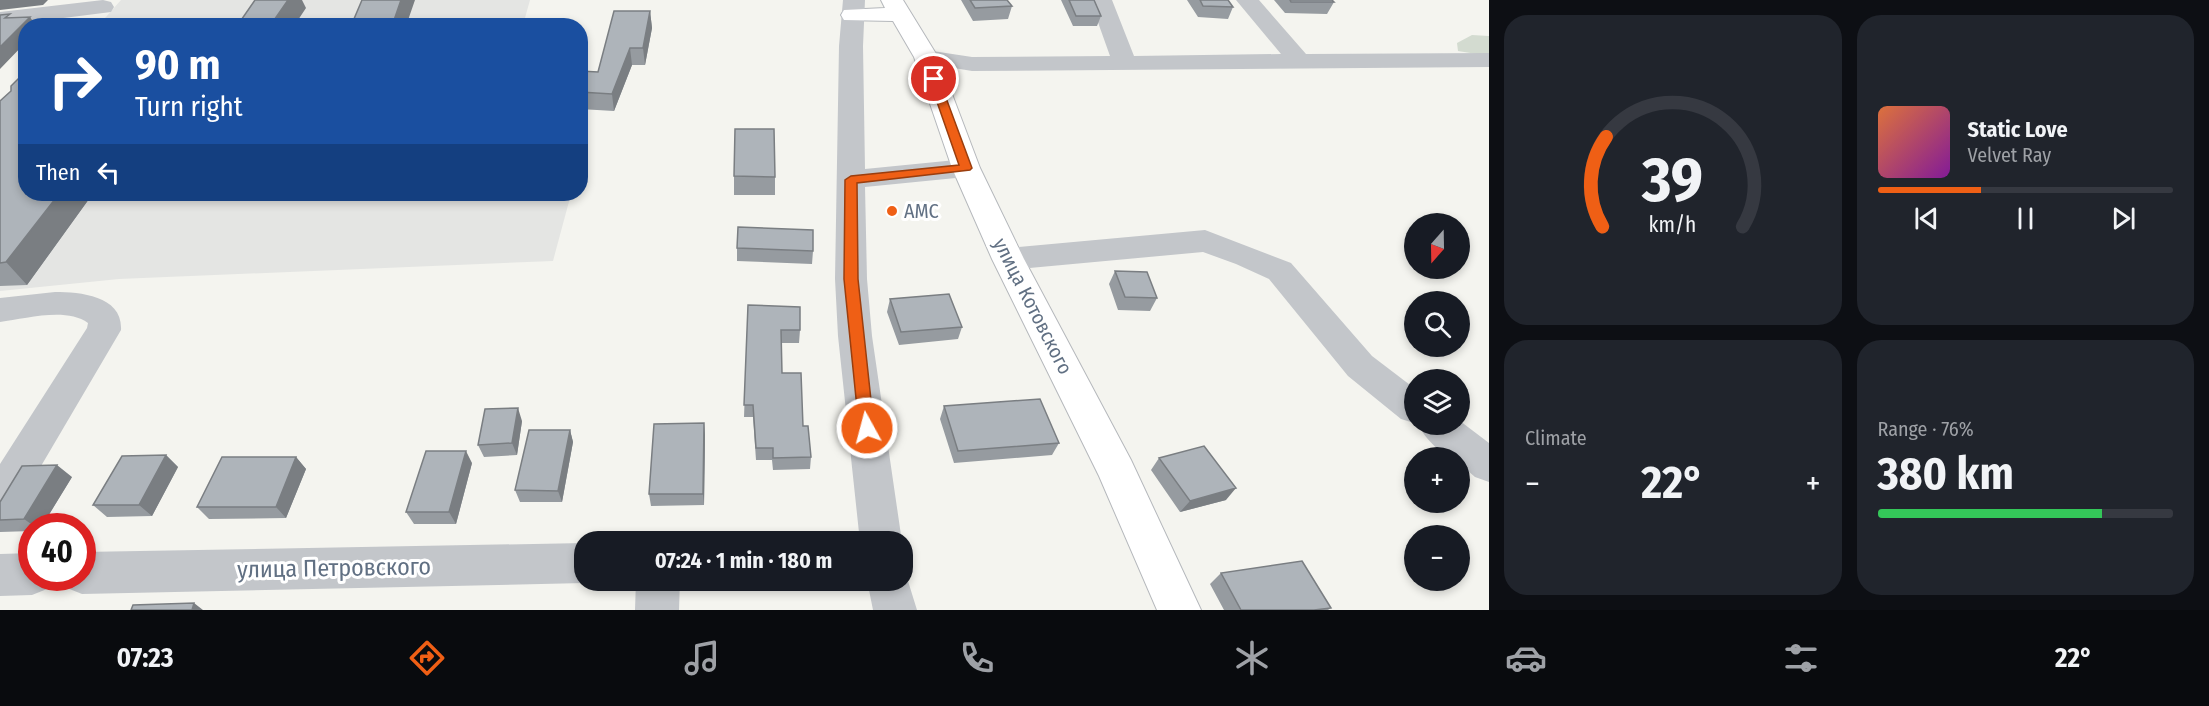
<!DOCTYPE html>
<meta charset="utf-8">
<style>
:root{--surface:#171b24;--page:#20242c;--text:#f1f3f6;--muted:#9ea1a6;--line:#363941;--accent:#ef5f15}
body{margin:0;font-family:"Fira Sans Condensed",sans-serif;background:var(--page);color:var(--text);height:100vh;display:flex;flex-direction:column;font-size:22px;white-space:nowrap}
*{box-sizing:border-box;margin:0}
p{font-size:20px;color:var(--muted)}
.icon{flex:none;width:33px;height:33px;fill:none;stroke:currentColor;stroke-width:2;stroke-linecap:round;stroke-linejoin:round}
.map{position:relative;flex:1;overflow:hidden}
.panel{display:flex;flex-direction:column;gap:15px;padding:15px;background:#0d0f14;width:720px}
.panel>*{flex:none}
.guide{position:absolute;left:18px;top:18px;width:570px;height:183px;border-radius:24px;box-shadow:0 3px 9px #0003;background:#1a4fa0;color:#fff;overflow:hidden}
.needle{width:39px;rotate:200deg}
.fabs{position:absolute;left:1404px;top:213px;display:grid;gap:12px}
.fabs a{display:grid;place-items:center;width:66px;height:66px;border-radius:50%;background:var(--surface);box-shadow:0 3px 9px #0003;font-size:30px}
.speed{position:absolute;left:18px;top:513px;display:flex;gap:12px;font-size:30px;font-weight:700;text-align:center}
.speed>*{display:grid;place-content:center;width:78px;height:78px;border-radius:50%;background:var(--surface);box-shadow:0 3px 9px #0003;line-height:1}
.speed .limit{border:9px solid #d22;background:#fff;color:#111}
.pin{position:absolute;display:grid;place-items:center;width:51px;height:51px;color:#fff;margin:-26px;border:3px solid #fff;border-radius:50%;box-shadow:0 2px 6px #0007}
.me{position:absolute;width:66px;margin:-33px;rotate:353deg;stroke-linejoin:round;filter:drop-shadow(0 0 4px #0008)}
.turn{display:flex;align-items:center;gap:21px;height:126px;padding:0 18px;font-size:27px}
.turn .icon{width:78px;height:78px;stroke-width:2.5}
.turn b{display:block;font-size:42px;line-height:51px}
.then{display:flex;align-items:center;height:57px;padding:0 18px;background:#0003;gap:12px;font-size:22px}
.big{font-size:45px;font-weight:700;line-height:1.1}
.panel .tile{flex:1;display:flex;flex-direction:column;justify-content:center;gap:9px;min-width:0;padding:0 21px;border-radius:24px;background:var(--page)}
.panel .dial{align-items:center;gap:0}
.dial svg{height:156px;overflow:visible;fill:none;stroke:var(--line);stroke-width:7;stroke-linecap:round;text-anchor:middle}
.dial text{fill:var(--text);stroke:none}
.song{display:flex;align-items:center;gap:18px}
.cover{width:72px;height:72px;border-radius:9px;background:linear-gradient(135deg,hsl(20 70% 55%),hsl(290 70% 35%))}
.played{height:6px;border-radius:3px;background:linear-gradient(90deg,var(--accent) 35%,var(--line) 35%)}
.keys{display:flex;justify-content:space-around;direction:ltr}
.heat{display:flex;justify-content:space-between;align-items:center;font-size:33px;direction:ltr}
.charge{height:9px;border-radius:4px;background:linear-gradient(90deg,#34c759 76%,var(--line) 0)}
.panel .tiles{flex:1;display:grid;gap:15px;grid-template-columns:repeat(2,1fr)}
.trip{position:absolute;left:574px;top:531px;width:339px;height:60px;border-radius:24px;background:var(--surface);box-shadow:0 3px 9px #0003;font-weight:700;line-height:60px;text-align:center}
.tabs{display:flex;height:96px;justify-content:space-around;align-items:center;background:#090b0e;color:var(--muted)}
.tabs .icon{width:42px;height:42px}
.tabs .current{color:var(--accent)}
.tabs b{font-size:27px;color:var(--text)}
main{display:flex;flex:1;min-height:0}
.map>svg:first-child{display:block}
.built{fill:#e4e5e3}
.green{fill:#d3dbd0}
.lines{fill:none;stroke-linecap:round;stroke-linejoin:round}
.highway-casing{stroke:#b5b8bc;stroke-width:2}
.minor{fill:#c3c6ca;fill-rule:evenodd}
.highway{fill:#fff;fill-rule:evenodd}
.wall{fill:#969ba0}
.shaded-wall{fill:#7a7e82}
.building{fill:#aeb4ba;stroke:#7a7e82;stroke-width:1.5}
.route{fill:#ef5f15;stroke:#9b3e0e;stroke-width:1.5}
.poi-dot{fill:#ef5f15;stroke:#fff;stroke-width:2}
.labels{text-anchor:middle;stroke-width:6;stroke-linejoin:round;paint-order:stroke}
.poi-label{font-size:20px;fill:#617083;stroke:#fff;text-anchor:start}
.street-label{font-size:20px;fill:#617083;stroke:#fff}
.near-street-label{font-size:24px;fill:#617083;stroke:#fff}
</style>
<main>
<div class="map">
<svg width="1489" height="610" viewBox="0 0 1489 610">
<rect width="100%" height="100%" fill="#f4f4ef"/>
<!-- built -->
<path class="built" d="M121,0H530L523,25L98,26Z
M0,137L26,194H571L553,261L119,279L0,291Z"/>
<!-- green -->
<path class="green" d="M1472,35L1489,36V56L1458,51L1457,43Z"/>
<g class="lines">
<!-- highway casing -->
<g class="highway-casing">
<path id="highway" d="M881,0H903L938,57L980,168L1024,259L1131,460L1201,610H1157L1099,476L992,259L952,168L914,57L893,21L844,20L841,15L844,10L885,8Z"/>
</g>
<!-- minor -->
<path class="minor" d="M103,0L111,2L114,7L111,12L0,26V12Z
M843,0H865L863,46L865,169L966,159L976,162L980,168L976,174L966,177L865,187L867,279L872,336L902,542H860L838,336L835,279L839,46Z
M1090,0H1112L1134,56L1281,54L1236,0H1259L1306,54L1489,53V67L972,71L918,62L914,57L918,52L926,50L972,57L1110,56Z
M1205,230L1291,263L1372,356L1414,388V423L1401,419L1348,376L1269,279L1236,264L1203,252L1008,270L997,267L992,259L997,251L1008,248Z
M55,292C81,292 123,296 121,330L14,512L0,517V464L87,328L88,323C66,307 25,319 0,322V298Z
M1460,421L1489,443V482L1475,477L1460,464V458C1443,458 1425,439 1418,424H1460Z
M585,543V580H592L585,583L82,594L67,588L63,578H82V552Z
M32,553V578H52L47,589L32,595L0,596V554Z
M903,565L917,610H873L867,580H903Z
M636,580H680L679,610H635Z"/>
<!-- highway -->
<use href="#highway" class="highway"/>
</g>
<!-- wall -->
<path class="wall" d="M961,0H1007L1012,6L1008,19L973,21Z
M1061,0H1094L1101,16L1097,26H1073Z
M1187,0H1228L1233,7L1228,19L1198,17Z
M1274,0H1332L1334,2L1327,14L1285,13Z
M650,11L652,28L645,65H632L614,111L580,109V71L598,72Z
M0,101L26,194H165L89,199L27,285L0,286Z
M734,176L775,177V195H734Z
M737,248L813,251L812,264L737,261Z
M1115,271L1157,298L1150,311L1118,310L1109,284Z
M890,299L962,327L958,339L899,345L887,312Z
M748,305L800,330L799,343H781L782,373L803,426L811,457L810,469L773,470L772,460H756L753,417H744Z
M944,406L1059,443L1052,455L954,463L940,419Z
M522,421L517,455L484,457L478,445Z
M704,423L705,435L704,505L651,506L649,494Z
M570,430L573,442L562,502H520L515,490Z
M166,455L178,467L152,516L107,517L93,505Z
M296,457L306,469L286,518L209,519L197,507Z
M1159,458L1226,500L1180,512L1151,470Z
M472,463L456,524H414L406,512Z
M72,477L42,526H32V531L0,532V502Z
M1221,573L1331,608L1328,610H1224L1210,584Z"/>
<!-- shaded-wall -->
<path class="shaded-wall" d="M0,0H48L43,5L0,10Z
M288,0H302L306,8L294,26H270Z
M401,0H415L406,26H392Z
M650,11L652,28L645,65L643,48Z
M30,17L36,26H26V42L0,69V47Z
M630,48L632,65L614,111L612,94Z
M59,194H84L89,199L27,285L6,262Z
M518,408L522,421L517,455L512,443Z
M704,423L705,435L704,505L703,494Z
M570,430L573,442L562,502L558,491Z
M466,451L472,463L456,524L449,512Z
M166,455L178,467L152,516L139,505Z
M296,457L306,469L286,518L276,507Z
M57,465L72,477L42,526H34L24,519Z
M1236,488L1226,500L1180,512L1190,501Z
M194,603L203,610H192Z"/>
<!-- building -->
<path class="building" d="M255,0H288L270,26H237Z
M362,0H401L392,26H351Z
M970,0H1007L1012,6L975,8Z
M1069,0H1094L1101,16H1076Z
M1200,0H1228L1233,7L1203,6Z
M1290,0H1332L1334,2H1291Z
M614,11H650L643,48H630L612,94L580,92V71L598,72Z
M10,14L5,18L30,17L0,47V15Z
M26,71V194H59L6,262L0,263V101L11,91V86Z
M735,129H774L775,177L734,176Z
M738,227L813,230V251L737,248Z
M1115,271L1147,272L1157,298L1125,297Z
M949,294L962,327L901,332L890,299Z
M748,305L800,307V330H781L782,373H801L803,426H808L811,457L773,458V448H756L753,405H744Z
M1040,399L1059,443L958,451L944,406Z
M518,408L512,443L478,445L485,409Z
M704,423L703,494H649L654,424Z
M529,430H570L558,491L515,490Z
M1204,446L1236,488L1190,501L1159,458Z
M426,451H466L449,512H406Z
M166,455L139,505H93L122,456Z
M222,457H296L276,507H197Z
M57,465L24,519L0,520V502L22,466Z
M1302,561L1331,608L1314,610H1241L1221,573Z
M194,603L192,610H131L133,605Z"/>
<!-- route -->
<path class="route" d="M934,76L939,79L972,168L970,170L857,183L858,279L874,428L867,434L859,428L844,279L845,180L851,176L959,165L929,79Z"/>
<!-- markers -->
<circle class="poi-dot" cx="892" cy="211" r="6"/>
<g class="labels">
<!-- poi labels -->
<g class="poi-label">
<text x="904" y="218">AMC</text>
</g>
<!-- street labels -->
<g class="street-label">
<text transform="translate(1033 306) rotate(63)" y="7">улица Котовского</text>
</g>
<!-- near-street labels -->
<g class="near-street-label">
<text transform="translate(334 568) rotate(-1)" y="8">улица Петровского</text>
</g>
</g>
</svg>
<div class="fabs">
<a><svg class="needle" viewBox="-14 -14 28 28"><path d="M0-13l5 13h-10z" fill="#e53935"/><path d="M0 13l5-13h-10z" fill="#9ea1a6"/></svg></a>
<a><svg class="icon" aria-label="search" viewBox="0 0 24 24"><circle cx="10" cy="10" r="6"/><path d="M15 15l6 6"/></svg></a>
<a><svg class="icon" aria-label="layers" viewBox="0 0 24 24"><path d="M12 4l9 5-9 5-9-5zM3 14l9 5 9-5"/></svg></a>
<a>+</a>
<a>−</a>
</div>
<div class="speed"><div class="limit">40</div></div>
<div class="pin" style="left:934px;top:79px;background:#d93025"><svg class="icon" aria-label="arrive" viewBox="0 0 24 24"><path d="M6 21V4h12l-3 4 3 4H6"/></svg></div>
<svg class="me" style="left:867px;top:428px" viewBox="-20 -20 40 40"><circle r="17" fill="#ef5f15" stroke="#fff" stroke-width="3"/><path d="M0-11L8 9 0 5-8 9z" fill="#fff"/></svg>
<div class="trip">07:24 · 1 min · 180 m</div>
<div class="guide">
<div class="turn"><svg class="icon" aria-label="right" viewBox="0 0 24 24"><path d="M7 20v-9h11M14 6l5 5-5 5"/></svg><div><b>90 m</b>Turn right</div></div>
<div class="then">Then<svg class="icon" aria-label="left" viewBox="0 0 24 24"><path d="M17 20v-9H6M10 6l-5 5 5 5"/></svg></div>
</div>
</div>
<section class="panel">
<div class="tiles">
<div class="tile dial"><svg viewBox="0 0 100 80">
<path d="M14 69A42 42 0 1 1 86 69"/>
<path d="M14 69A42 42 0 0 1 16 23" stroke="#ef5f15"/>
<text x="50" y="56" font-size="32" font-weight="700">39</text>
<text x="50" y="72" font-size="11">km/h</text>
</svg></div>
<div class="tile">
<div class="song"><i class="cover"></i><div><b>Static Love</b><p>Velvet Ray</p></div></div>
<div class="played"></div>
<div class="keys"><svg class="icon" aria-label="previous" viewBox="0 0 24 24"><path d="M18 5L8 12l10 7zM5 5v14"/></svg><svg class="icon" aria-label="pause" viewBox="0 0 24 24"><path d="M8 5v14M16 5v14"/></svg><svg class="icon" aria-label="next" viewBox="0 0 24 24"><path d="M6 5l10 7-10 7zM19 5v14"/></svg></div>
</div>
<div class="tile"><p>Climate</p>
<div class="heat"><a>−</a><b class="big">22°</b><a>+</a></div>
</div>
<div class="tile"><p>Range · 76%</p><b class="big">380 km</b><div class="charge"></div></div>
</div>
</section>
</main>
<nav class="tabs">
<b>07:23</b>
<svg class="icon current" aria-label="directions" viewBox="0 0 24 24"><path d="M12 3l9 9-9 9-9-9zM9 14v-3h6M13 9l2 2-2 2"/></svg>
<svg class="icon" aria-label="music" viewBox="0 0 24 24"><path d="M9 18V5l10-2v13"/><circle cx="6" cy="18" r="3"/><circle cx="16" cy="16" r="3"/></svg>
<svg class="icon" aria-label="phone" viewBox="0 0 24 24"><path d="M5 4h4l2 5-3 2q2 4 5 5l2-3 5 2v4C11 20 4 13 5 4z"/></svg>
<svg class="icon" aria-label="climate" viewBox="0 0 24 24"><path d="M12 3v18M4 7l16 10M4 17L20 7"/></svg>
<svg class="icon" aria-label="car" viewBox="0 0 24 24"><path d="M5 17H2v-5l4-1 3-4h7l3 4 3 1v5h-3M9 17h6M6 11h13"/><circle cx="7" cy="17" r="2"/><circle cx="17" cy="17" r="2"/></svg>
<svg class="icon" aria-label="filters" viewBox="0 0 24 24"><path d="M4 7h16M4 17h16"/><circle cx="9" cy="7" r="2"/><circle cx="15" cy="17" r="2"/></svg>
<b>22°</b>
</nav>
